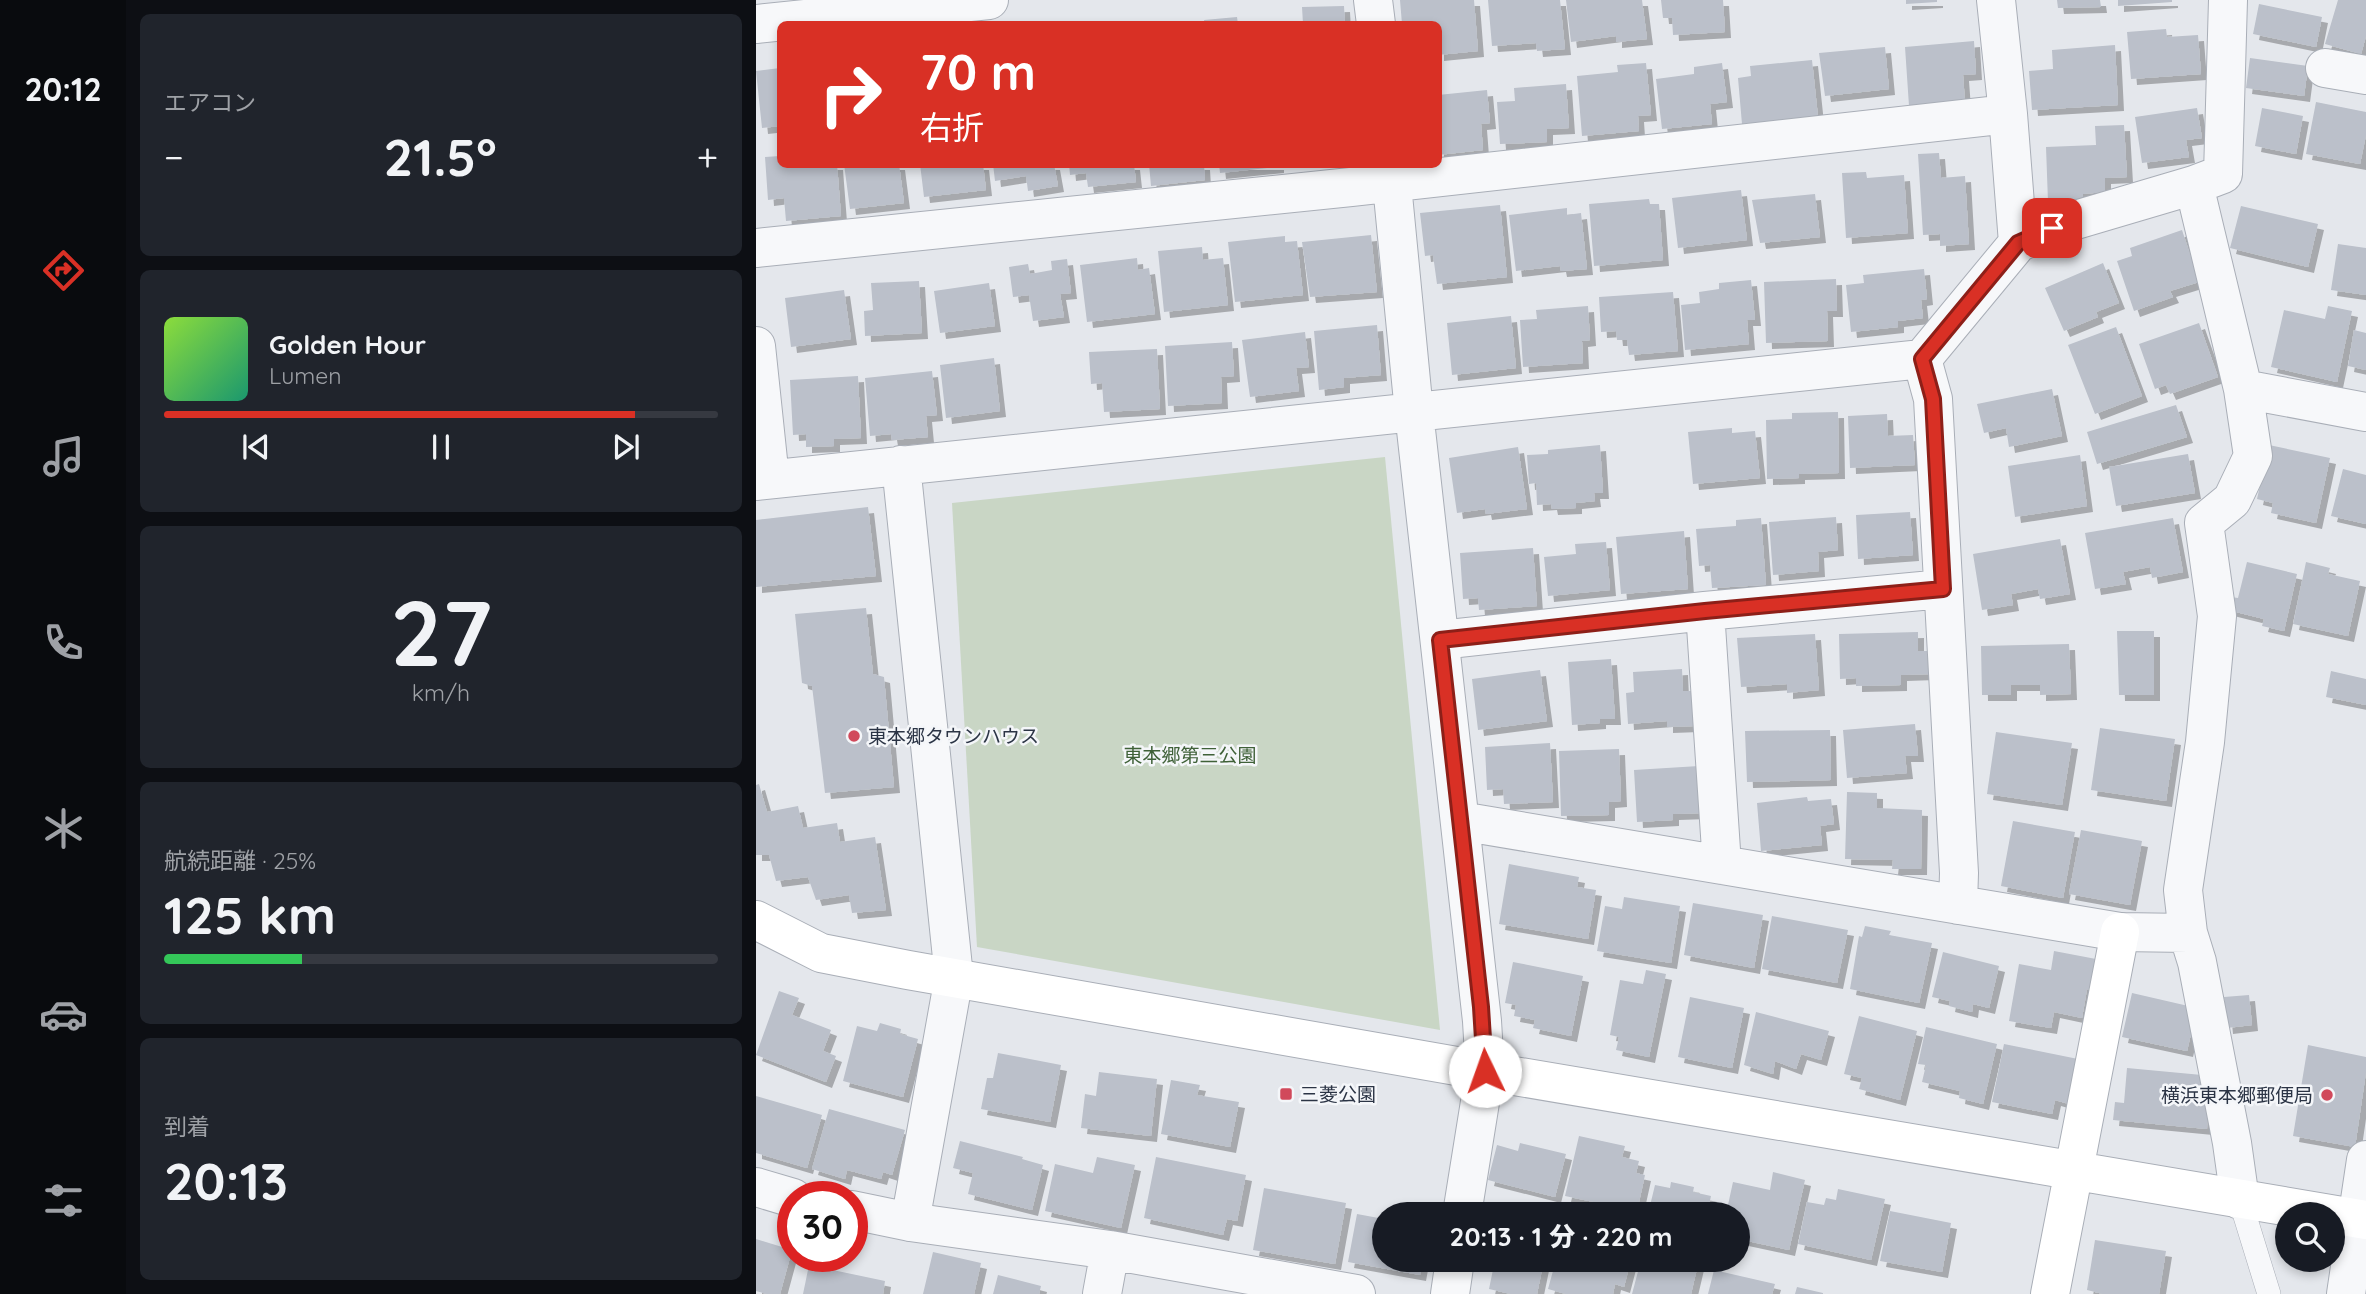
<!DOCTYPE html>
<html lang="ja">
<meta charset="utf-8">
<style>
:root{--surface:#171b24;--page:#20242c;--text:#f1f3f6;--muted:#9ea1a6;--line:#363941;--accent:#d93025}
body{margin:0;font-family:Quicksand,"Noto Sans JP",sans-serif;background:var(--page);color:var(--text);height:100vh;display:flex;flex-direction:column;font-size:26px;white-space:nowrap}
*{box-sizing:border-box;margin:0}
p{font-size:23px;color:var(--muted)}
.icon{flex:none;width:38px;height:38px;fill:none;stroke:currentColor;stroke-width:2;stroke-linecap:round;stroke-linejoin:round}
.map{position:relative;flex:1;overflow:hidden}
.side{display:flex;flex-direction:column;gap:14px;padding:14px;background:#0d0f14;width:630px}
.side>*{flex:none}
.hud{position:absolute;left:21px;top:21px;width:665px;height:147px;border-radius:10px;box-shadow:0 4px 10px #0003;background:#d93025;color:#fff;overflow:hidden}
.buttons{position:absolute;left:1519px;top:1202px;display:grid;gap:14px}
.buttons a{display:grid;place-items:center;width:70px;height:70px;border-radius:50%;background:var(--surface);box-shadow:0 4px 10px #0003;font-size:35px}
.speed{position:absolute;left:21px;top:1181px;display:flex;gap:14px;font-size:35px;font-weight:700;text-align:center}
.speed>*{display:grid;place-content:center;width:91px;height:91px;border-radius:50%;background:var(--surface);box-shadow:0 4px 10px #0003;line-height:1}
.speed .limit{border:10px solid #d22;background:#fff;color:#111}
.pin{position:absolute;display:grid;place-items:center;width:60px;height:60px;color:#fff;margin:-30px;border-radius:14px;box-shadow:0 4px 10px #0006}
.me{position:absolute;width:77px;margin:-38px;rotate:357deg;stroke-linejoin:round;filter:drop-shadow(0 0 5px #0008)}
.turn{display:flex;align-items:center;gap:24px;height:147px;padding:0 28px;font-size:32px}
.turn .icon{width:91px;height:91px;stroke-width:2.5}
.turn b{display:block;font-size:49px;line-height:60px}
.big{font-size:52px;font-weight:800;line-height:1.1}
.side .widget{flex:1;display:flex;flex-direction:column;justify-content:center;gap:10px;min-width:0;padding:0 24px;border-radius:10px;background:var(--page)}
.side .dial{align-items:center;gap:0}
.dial b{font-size:91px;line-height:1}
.song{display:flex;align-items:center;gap:21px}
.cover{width:84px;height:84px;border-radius:10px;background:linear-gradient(135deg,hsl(90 70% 55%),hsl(160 70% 35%))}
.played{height:7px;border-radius:4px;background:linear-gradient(90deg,var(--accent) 85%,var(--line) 85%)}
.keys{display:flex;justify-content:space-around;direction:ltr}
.heat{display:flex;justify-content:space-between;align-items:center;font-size:38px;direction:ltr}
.charge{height:10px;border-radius:5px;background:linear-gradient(90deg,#34c759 25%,var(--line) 0)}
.trip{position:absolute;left:616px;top:1202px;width:378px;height:70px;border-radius:35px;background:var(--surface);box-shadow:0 4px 10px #0003;font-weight:800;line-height:70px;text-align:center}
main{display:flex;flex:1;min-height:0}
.tab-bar{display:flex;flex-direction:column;width:126px;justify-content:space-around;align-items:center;background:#090b0e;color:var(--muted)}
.tab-bar .icon{width:49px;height:49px}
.tab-bar .active{color:var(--accent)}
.tab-bar b{font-size:32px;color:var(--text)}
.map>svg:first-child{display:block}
.green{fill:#c9d6c5}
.building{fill:#bbc0ca;filter:url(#shadow)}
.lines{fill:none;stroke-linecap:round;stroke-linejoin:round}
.lane-casing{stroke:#a9aeb7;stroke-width:24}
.street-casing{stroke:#a9aeb7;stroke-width:40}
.secondary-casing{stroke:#a9aeb7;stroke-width:40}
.lane{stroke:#f7f8fa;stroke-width:23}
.street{stroke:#f7f8fa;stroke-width:38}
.secondary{stroke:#fff;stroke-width:38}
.route-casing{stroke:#8d1f18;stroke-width:18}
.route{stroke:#d93025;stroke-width:12}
.poi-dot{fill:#d1495b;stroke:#f4f6f9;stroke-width:2.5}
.labels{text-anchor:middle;stroke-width:5;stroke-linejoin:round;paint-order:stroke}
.poi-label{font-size:19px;fill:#2b3445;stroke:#f4f6f9;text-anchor:start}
.park-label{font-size:19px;fill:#3f6138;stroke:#f4f6f9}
</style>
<main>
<nav class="tab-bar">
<b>20:12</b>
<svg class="icon active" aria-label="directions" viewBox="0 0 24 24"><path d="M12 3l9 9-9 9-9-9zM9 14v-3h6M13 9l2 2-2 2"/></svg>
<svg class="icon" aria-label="music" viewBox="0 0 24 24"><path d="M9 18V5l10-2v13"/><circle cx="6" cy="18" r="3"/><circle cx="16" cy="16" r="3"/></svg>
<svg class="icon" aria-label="phone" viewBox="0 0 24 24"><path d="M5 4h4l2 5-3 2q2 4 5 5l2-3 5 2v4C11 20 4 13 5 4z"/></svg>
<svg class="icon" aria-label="climate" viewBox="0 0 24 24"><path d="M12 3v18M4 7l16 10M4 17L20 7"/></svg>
<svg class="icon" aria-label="car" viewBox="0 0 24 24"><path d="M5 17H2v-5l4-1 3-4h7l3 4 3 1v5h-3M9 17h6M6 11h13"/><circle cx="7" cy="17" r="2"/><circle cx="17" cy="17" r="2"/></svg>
<svg class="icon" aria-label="filters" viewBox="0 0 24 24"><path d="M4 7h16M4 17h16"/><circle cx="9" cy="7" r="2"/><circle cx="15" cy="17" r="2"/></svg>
</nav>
<section class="side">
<div class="widget"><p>エアコン</p>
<div class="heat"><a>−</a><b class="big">21.5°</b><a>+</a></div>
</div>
<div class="widget">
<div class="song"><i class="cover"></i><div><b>Golden Hour</b><p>Lumen</p></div></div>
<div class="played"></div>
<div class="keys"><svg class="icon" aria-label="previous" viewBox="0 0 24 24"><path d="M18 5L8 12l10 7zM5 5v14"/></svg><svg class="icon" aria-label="pause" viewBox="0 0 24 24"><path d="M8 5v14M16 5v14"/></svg><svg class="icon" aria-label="next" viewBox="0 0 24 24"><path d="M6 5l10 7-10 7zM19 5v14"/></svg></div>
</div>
<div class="widget dial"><b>27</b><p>km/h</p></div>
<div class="widget"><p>航続距離 · 25%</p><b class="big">125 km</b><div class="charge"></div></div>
<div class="widget"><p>到着</p><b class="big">20:13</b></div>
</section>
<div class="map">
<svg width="1610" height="1294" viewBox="0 0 1610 1294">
<defs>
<filter id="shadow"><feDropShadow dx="6" dy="6" stdDeviation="0" flood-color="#0004"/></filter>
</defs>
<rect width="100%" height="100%" fill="#e4e7ec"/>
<!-- green -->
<path class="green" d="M629,457L684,1030L221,947L196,503Z"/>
<!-- building -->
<path class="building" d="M644,0H718L722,51L682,55V24H646Z
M732,0H804L809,49L781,51L780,43L736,46Z
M810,0H886L891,39L860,42V36L815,42Z
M905,0H967L969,32L917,35L916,18H907Z
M1150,0H1181V2L1150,4Z
M1301,0H1344L1345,7L1302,8Z
M1362,0H1416V2L1362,6Z
M1582,0H1610V36L1605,54L1569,44Z
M1503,4L1566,17L1560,47L1497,34Z
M588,6L589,24H547L546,7Z
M481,17L482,24H449L448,20Z
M1410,29L1411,37L1442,35L1445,74L1375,79L1371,32Z
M1218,41L1220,74L1207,75L1209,102L1153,106L1149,47Z
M1359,45L1362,105L1276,110L1273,71L1297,69L1296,50Z
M1129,47L1133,89L1069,96L1063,53Z
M1494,58L1552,66L1548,96L1490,88Z
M1056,60L1062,117L986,124L982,78L995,76L994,66Z
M890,63L895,115L882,116L883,131L826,136L821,76L862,72L861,65Z
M966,63L971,102L954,104L956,124L906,129L900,79L938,74V67Z
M24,68V126L6,128L0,71Z
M810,84L813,128L791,129V142L744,144L741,102L759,101L758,88Z
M731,90L734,123L725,124L727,150L682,155V95Z
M1560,102L1610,112V135L1604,164L1550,154Z
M1441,108L1446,138L1430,140L1433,157L1386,163L1379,117Z
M1506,108L1547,116L1540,154L1499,146Z
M1368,125L1371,177L1349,178V192L1327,194V200L1292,202L1290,147L1340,145L1339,126Z
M1183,153L1185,178L1209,176L1213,244L1184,246V234L1167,235L1162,154Z
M24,156V164H81L85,216L30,221L28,198L12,200L9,157Z
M88,164H143L148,203L94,209Z
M164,164H227L230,190L168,197Z
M237,164H298L302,186L272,191L270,176L239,181Z
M313,164H378L380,182L332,187L330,173L314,175Z
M393,164H448L449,180L395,186Z
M463,164H522V167L464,173Z
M1110,172L1111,178L1148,175L1152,233L1090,238L1086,173Z
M985,190L991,240L922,248L916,198Z
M1059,194L1064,237L1004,243L996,200Z
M893,199L894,204H903L907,260L838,266L833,204Z
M744,205L751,277L681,284L677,255L669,256L664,213Z
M1485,206L1562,224L1552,267L1474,248Z
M811,208V215L825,213L831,269L805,271L804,266L760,271L753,215Z
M1426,230L1443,282L1414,291L1417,297L1378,311L1361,261L1376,256L1374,248Z
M615,235L621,292L554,297L546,242Z
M529,236V242L541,241L547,295L479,302L472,242Z
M1582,244L1610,248V295L1575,290Z
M446,247L447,260L467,258L472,305L408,312L402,251Z
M381,258L382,270L393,268L399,314L331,322L324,265Z
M311,259L315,293L304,294L308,317L277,321L273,295L257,297L253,267L272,264L274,274L296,270L295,261Z
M1347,263L1363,303L1340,312L1342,317L1308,331L1289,288Z
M1168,269L1171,299L1165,300L1167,318L1142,321V327L1095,332L1090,285L1108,283L1107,275Z
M1080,279L1081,311H1071L1072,341L1010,343L1008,282Z
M995,280L999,320H991L993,344L929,350L925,305L944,303L943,292L963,289V283Z
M163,281L166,333L109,336L108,311L117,310L115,283Z
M233,283L239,326L184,333L178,291Z
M88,290L95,339L35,347L29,298Z
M917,292L922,351L873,355L871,340H861L860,331L845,332L843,297Z
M832,306L834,340L826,341L827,363L767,367L764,320L781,319L780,310Z
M1572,306L1596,311L1581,382L1515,367L1528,310L1569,319Z
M755,316L760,368L696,375L691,323Z
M1443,323L1462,377L1414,394L1410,385L1399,389L1383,344Z
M621,325L625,375L588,378V387L563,390L558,331Z
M1360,327L1386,396L1339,414L1312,345Z
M1598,330L1610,333V370L1592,366Z
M549,332L553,367L540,368L543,391L494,397L486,340Z
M476,342L478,376L465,377L466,403L412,406L409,346Z
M401,349L404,409L348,412L346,383L335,384L333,352Z
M238,358L244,411L190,418L184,365Z
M176,371L181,415L170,416L172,437L136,440L135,434L114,436L109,378Z
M102,376L105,438L78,439V446L50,447V434L37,435L34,380Z
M1296,389L1306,436L1253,447L1250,428L1228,433L1221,404Z
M1420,405L1431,437L1341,464L1331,432Z
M1082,412L1083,473L1043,474V478L1011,479L1010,420L1036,419V413Z
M1131,414L1132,436L1157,435L1159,465L1094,468L1092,416Z
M976,428V433L999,431L1004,478L937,484L932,432Z
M844,445L847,493H838L839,501L820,503V508L796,509L795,504L781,505L780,483L773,484L771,455L792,454V450Z
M1513,445L1574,458L1560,523L1515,513L1517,503L1501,499Z
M762,447L771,509L730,514L729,509L701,513L693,458Z
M1432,454L1439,493L1360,506L1353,467Z
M1324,455L1331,506L1259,517L1252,466Z
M1587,469L1610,475V524L1575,516Z
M112,507L120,576L0,587V520Z
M1154,512L1157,555L1102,559L1100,515Z
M1080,517L1082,550L1062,552L1063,571L1017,575L1013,522Z
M1005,518L1010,585L956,588L954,565L943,566L940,529L980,526V520Z
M1417,518L1427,572L1396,578L1394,567L1367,572L1370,584L1339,589L1329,533Z
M928,531L932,589L865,594L860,537Z
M1304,539L1314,594L1284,599L1282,589L1255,594L1257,605L1226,610L1217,554Z
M850,542L854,590L792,596L788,557L820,554L819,544Z
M777,548L781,606L723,610L722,598L707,599L704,553Z
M1491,562L1541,574L1528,631L1506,626L1508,619L1472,610L1475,597L1482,598Z
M1550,562L1574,568L1572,574L1604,581L1592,636L1537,624Z
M110,608L117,674L128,677L138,787L69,793L56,686L46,683L39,614Z
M1361,631H1398V695H1363Z
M1162,632V651H1173L1174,674L1145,675V685L1100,686V678L1084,679L1083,634Z
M1059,634L1063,690L1031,693V684L985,687L981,638Z
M1313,644L1315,694L1284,695V685H1255V695H1226L1225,646Z
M855,659L859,719H844V723L816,725L812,662Z
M926,669L927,691H936L938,726L911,727V721L872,724L870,693L878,692L877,672Z
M784,670L791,721L722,730L716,679Z
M1575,671L1610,679V705L1570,697Z
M1159,724L1162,756H1149L1151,773L1091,778L1087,730Z
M1344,728L1419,739L1410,801L1335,790Z
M1074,730L1075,780L991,782L989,731Z
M1240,732L1316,743L1306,805L1231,794Z
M794,743L797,802L748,804L747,789L731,790L729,747Z
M863,749L865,801L853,802V815L805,816L803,751Z
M943,766L946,813L917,814V820L881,822L878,770Z
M3,784L11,812L42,806L47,828L81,823L84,842L119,837L130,910L96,913L93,895L60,900L52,877L20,881L13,855H0V785Z
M1091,792L1121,793V808L1166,810L1165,869H1136L1137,860L1089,859Z
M1051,797L1052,801L1075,799L1078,824L1064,826L1066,845L1005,851L1001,803Z
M1257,821L1319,832L1307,898L1245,886Z
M1325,830L1386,841L1374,905L1313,894Z
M753,864L823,877L821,887L840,890L832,939L743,924Z
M868,897L924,906L915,963L841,951L849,906L866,909Z
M937,903L1007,915L998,968L928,955Z
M1016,916L1092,930L1081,983L1006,969Z
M1109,926L1135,931L1133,935L1176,943L1163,1003L1094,989L1103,936L1106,937Z
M1298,951L1340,959L1335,990L1331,989L1326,1018L1298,1012L1295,1028L1253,1021L1263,964L1295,970Z
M1187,952L1243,966L1233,1008L1217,1004L1216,1012L1193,1006L1194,1001L1176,997Z
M757,962L827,976L815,1036L777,1028L779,1020L758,1016L760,1005L749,1003Z
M890,970L910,974L893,1057L860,1050L863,1037L854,1035L864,980L887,984Z
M23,991L43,998L36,1015L75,1030L67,1051L80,1056L70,1082L0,1055Z
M1376,993L1441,1008L1431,1051L1366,1037Z
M1493,995L1496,1025L1471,1028L1468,997Z
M934,997L988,1008L976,1068L922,1057Z
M1000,1012L1073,1031L1065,1060L1045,1054L1040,1069L1019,1061L1017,1074L988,1065Z
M1103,1016L1161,1031L1144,1100L1103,1089L1106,1078L1088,1074Z
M124,1023L145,1029L144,1034L162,1039L147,1097L87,1081L101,1026L121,1031Z
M1170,1027L1241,1044L1227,1104L1203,1098L1204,1091L1166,1082L1170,1065L1162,1064Z
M1248,1044L1322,1059L1313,1104L1299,1100L1296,1114L1236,1102Z
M1552,1045L1610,1057V1072L1599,1147L1537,1136Z
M242,1053L305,1065L294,1122L225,1109L231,1078H237Z
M1371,1068L1446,1075L1443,1105H1452L1451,1129L1357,1120L1359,1102L1368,1103Z
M343,1072L401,1079L395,1136L325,1128L329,1094L340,1096Z
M415,1080L444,1085L441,1095L483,1102L474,1147L405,1134Z
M0,1096L66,1115L51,1168L0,1153Z
M73,1109L149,1130L136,1175L127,1172L125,1179L91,1170L89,1179L56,1169Z
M823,1136L869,1146L866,1157L883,1161L880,1173L889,1175L881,1211L809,1196Z
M204,1141L267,1157L266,1159L287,1165L276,1210L212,1194L217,1173L197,1168Z
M764,1143L810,1154L799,1197L732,1180L741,1145L762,1151Z
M341,1157L379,1165L365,1228L289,1211L299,1164L337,1173Z
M400,1157L490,1175L481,1221L471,1219L467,1235L388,1218Z
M1017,1172L1049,1180L1033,1250L982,1239V1214H970L977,1182L1014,1190Z
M915,1182L938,1187L937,1192L955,1196L951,1214H892L899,1185L914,1188Z
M508,1188L590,1203L579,1264L497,1250Z
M1082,1189L1129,1199L1115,1260L1042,1244L1051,1202L1068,1205L1070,1198L1080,1200Z
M1134,1211L1195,1223L1186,1272L1124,1261Z
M601,1214L628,1219V1260H673L672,1266L666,1264L664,1275L592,1262Z
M0,1239L36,1250L24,1294H11L0,1291Z
M1339,1240L1410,1251L1403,1294H1347L1331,1290Z
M177,1252L225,1263L218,1294H167Z
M739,1260H788L781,1294H755L733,1289Z
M800,1260H875L868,1287L859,1284L857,1294H810L792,1289Z
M911,1260H943L935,1294H876L884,1264L909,1270Z
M53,1265L129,1281L127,1294H47Z
M958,1270L1019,1284L1016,1294H952Z
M242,1275L285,1286L283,1294H237Z
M1041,1287L1067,1293V1294H1039Z"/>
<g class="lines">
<!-- lane casing -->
<g class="lane-casing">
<path id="lane" d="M1484,1200L1513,1294"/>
</g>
<!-- street casing -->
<g class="street-casing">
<path id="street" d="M617,0L620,24
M1240,0L1252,114L1262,243
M0,24L233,0
M1569,68L1610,75
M634,164L658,412L726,1021L729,1071L706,1214
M1438,185L1487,389L1497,456L1476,500L1448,523L1461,616L1449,742L1427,890L1432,933L1441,962L1476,1143L1484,1200
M0,248L595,187L1252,114
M0,346L14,479
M1166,359L1177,399L1203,873L1202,905
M1487,389L1610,412
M145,465L198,977L154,1222
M0,481L1166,359L1262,243L1296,227L1438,185L1467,174L1472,0
M949,611L966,865
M684,640L949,611L1187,589
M704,821L1364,932L1432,933
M0,1187L37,1198
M96,1210L154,1222L354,1250L600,1294
M346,1294L354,1250
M694,1294L699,1260
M1590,1294L1610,1160"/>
</g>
<!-- secondary casing -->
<g class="secondary-casing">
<path id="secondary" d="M0,920L65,953L152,970L729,1071L1610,1220
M1294,1294L1364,932"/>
</g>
<!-- lane -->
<use href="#lane" class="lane"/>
<!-- street -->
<use href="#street" class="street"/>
<!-- secondary -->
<use href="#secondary" class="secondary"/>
</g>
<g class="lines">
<!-- route casing -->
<g class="route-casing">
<path id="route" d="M729,1071L725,1007L684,640L949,611L1187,589L1177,399L1166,359L1262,243L1296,228"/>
</g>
<!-- route -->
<use href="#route" class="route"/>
</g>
<!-- markers -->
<g class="poi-dot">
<circle cx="98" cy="736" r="7"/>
<rect x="523" y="1087" width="14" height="14" rx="3.5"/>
<circle cx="1571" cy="1095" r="7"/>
</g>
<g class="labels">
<!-- poi labels -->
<g class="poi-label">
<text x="112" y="743">東本郷タウンハウス</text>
<text x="544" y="1101">三菱公園</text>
<text x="1557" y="1102" text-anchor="end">横浜東本郷郵便局</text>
</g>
<!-- park labels -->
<g class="park-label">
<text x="434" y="762">東本郷第三公園</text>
</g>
</g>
</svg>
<div class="buttons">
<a><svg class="icon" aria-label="search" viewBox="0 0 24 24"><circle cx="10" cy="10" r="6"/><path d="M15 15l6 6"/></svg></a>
</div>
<div class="speed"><div class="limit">30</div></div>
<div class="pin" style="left:1296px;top:228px;background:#d93025"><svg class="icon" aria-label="arrive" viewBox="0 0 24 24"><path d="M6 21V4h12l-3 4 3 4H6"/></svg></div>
<svg class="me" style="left:729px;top:1071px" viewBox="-20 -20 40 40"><circle r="19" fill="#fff"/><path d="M0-13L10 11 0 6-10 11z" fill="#d93025"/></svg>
<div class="trip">20:13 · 1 分 · 220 m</div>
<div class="hud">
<div class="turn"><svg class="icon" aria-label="right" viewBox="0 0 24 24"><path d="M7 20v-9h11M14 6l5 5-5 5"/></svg><div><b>70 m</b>右折</div></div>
</div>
</div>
</main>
